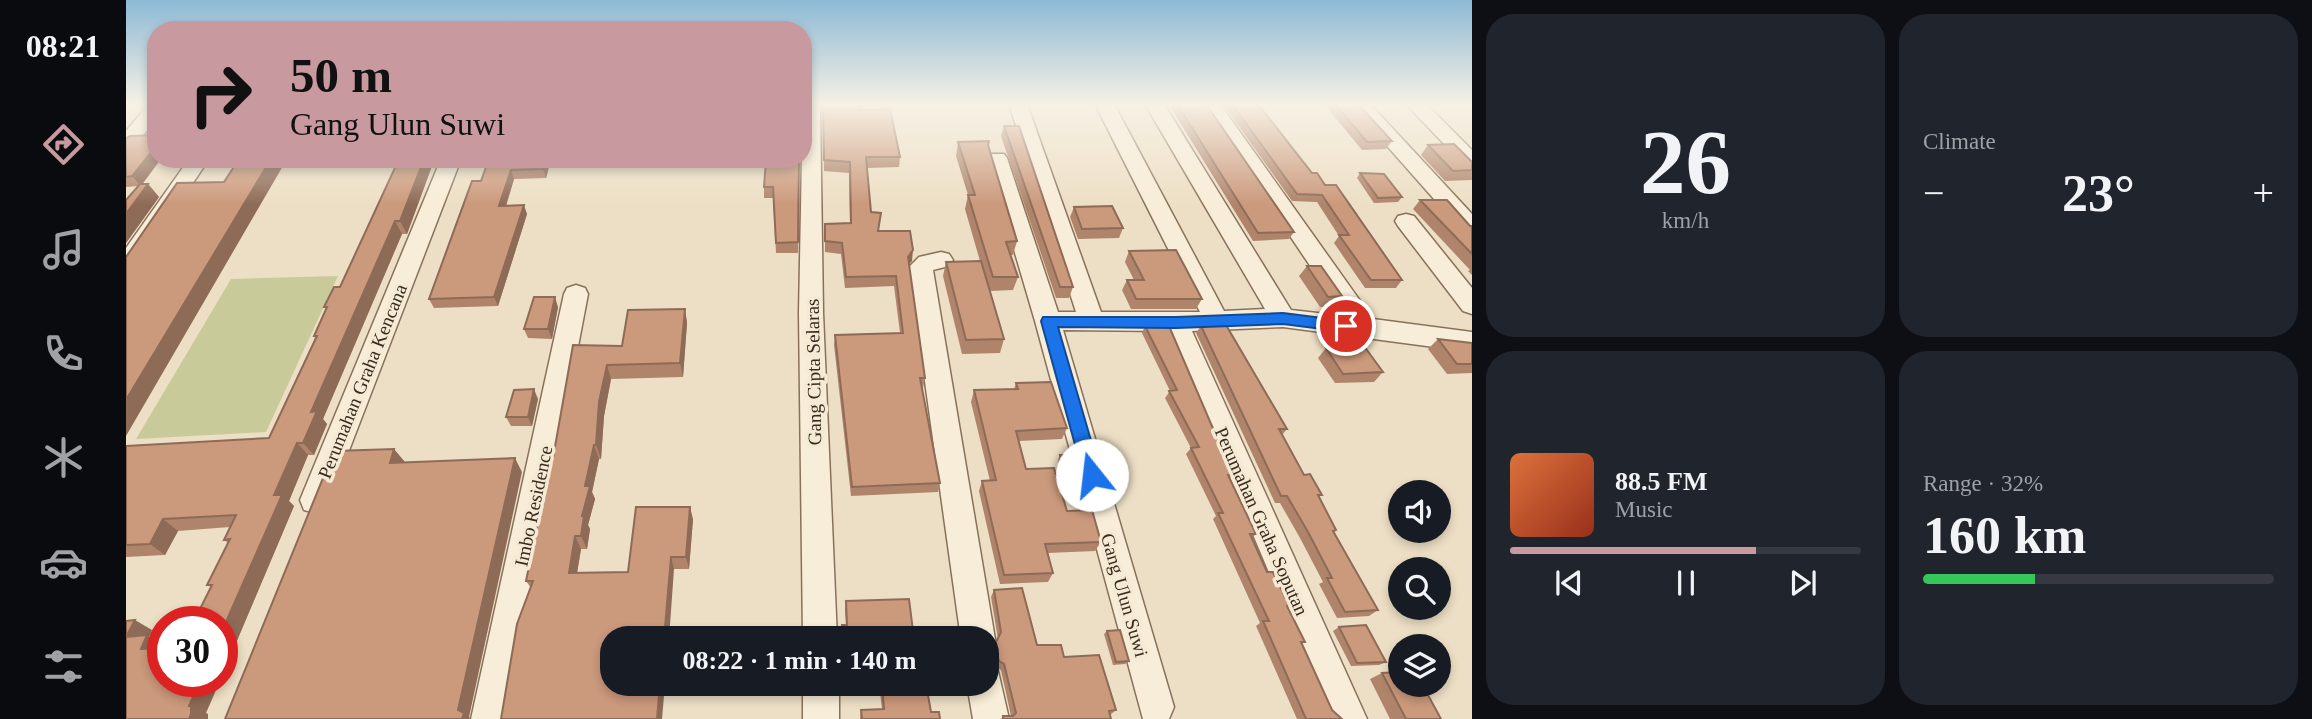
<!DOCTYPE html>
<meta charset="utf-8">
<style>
:root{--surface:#171b24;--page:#20242c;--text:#f1f3f6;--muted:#9ea1a6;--line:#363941;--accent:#c8999e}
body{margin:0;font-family:"Times New Roman",serif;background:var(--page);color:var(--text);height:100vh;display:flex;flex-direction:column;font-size:26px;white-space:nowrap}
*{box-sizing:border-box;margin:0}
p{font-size:23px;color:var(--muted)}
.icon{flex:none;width:38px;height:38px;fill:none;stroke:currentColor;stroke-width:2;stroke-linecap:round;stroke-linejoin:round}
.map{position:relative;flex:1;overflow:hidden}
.side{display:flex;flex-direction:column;gap:14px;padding:14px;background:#0d0f14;width:840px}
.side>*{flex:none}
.top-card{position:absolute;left:21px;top:21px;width:665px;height:147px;border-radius:28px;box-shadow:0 4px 10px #0003;background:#c8999e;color:#111;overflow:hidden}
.fabs{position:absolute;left:1262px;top:480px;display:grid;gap:14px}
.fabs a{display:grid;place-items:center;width:63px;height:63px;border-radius:50%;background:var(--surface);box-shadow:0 4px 10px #0003;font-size:35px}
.speed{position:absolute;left:21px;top:606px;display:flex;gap:14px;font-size:35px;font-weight:700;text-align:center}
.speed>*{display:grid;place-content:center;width:91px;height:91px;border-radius:50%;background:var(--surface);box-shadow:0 4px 10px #0003;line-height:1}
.speed .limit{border:10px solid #d22;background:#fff;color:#111}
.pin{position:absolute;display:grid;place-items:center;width:60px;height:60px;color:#fff;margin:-30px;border:4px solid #fff;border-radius:50%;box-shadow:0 2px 7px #0007}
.me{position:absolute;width:77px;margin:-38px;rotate:344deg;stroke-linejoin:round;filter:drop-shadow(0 0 5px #0008)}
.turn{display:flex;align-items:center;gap:24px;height:147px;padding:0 28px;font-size:32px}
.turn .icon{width:91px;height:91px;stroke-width:2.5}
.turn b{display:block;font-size:49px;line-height:60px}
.big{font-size:52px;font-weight:600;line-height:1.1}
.side .widget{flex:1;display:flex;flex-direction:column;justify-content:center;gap:10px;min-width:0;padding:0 24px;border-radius:28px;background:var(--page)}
.side .dial{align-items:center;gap:0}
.dial b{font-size:91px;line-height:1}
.song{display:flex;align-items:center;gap:21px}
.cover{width:84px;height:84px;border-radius:10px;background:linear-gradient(135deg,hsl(20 70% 55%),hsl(10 70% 35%))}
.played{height:7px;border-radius:4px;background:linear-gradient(90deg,var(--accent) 70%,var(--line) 70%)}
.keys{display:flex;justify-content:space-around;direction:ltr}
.heat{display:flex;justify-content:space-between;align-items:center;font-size:38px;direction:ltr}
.charge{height:10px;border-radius:5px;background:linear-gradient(90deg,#34c759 32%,var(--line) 0)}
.side .tiles{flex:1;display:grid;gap:14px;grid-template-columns:repeat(2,1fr)}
.trip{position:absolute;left:474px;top:626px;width:399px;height:70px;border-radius:28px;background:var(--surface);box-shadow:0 4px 10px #0003;font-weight:600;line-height:70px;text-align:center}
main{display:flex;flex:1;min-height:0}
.tabs{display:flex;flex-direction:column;width:126px;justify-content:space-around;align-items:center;background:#090b0e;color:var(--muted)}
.tabs .icon{width:49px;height:49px}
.tabs .current{color:var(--accent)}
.tabs b{font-size:32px;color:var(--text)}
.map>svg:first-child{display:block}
.green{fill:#c8cb99}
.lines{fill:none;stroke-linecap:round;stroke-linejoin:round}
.minor-casing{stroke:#88715b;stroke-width:3}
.minor{fill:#f8edd8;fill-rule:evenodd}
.wall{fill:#af846b}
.shaded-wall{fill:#8e6b57}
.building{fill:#cb997c;stroke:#8e6b57;stroke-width:2}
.route{fill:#1a73e8;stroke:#114b97;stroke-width:2}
.labels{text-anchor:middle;stroke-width:7;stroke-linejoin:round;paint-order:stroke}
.street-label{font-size:19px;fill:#382a1f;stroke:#f5ead4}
</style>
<main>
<nav class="tabs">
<b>08:21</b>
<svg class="icon current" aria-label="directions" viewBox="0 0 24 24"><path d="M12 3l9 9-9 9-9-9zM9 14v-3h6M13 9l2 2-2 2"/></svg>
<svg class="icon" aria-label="music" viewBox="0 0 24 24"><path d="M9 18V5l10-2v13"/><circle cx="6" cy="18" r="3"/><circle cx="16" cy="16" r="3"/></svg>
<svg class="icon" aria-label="phone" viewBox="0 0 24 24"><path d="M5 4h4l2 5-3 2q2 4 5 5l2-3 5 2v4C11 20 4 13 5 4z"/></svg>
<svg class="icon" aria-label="climate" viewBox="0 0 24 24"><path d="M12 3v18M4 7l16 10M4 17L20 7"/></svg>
<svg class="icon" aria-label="car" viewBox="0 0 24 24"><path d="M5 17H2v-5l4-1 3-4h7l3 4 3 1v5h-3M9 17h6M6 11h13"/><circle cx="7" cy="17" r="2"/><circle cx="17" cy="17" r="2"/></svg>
<svg class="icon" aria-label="filters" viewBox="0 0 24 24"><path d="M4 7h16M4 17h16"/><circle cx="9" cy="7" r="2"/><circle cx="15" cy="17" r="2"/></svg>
</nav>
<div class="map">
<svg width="1346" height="719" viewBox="0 0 1346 719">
<rect width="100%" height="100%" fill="#eddfc5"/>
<!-- green -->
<path class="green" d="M212,276L140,432L10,439L105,279Z"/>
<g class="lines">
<!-- minor casing -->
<g class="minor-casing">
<path id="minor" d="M23,104H30V120L7,147L0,149V131Z
M677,104H694L697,313L711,639H677L673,313Z
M883,104H901L975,312H1074L969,104H988L1098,311L1139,309L1019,104H1038L1165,310L1218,316L1075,104H1094L1247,319L1346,332V352L1157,327L1066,331L1241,719H1205L1041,331L937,330L1048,707L1043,719H1017L909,321L861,158L864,154H878L881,158L932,312H950Z
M1224,104H1244L1346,214V235L1338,233Z
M1280,104H1300L1346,150V168L1339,166Z
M63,159H83L8,271L0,273V248Z
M315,159H335L204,500L200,510L189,513L178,510L174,500Z
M1280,214L1288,216L1346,288V314L1337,311L1272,226L1269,221L1272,216Z
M815,252L823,254L827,260L823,266L807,270L869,639L861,652V639H835L783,267L793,257Z
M450,285L459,288L462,294L381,719H345L438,294L441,288Z
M861,667L872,671L883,719H847L841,684H861Z
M677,684H713V719H677Z"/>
</g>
<!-- minor -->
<use href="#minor" class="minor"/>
</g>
<!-- wall -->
<path class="wall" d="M697,104L733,110L774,157L773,167L741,168L745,212L752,231L786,261L783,264L799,378L797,388H796L814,483L812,492L725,496L708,345L709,335L774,333L768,286L719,288L715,254L699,252V224L724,223L723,173L698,171Z
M1047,104H1080L1168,232L1163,239L1127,241L1045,108Z
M1097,104H1132L1186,173L1199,185L1276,280L1270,288H1239L1208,243L1213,236L1191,202L1166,201Z
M1198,104H1232L1266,141L1260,149L1236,150Z
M878,126L947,287L943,298H930L875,136Z
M0,138L16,184H22L33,197L0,243V200L12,186L0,187Z
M863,141L862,146L891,241L887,255H885L892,277L887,290L864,291L878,339L874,353L836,354L817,276L820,262L854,261L839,209L842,195L830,156L832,142Z
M1302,145L1346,162V180L1319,181L1295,155Z
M273,159H303L306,166L281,234H276L197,419L201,424L188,455H182L163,501L168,506L96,676V621L85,587L81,585L102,543L98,540L104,527L52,531L39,555L0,557V446L143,438L189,338L188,336L200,310L198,307L214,287Z
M363,159H425L420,178L388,179L380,206L401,214L372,306L308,308L303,299L355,181Z
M673,159L672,253H650L647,198H638V187Z
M1234,173L1276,197L1272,202L1248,203L1231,178Z
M1294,200L1346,226V275L1342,271L1344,270L1287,209Z
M948,207L997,228L993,238L952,239L944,217Z
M1003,251L1076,299L1070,309H1005L996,290L1001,280H1008L999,262Z
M1181,266L1216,296L1208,306L1194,307L1173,276Z
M432,307L426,339L402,338L398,329Z
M559,309L561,323L557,377L485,379L478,416L475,459H473L466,492L469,499L462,525L464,529L461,549H455L451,573L502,572L567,519L563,569H548L405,588L400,581L427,458L447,345L496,346Z
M1019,326L1107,475L1104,478L1130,534L1126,538L1141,572L1163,605L1161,607L1179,642L1176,644L1206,710L1216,719H1171L1130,626L1134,623L1087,519L1090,516L1060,454L1065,448L1039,398L1044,391L1016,333Z
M1075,326L1161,429L1156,435L1178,475L1196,495L1193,497L1210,530L1208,533L1252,610L1243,616L1211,618L1193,584L1197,582L1174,538L1154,503H1149L1070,333Z
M1312,339L1346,343V373L1321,374L1302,349Z
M1200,348L1257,372L1248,382L1209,383L1192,358Z
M890,383L941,428L936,439L893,441L900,469L941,511L975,542L969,551L922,553L927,573L922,582L874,584L853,491L856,481H864L845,402L848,390L888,389Z
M412,399L406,426H385L380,417Z
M934,455L953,481L951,486H940L932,460Z
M868,590L911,645L938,657L990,710L984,715L985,719H875L877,716H885L875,670L869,667L865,650L872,639L865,597Z
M720,601L788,639H715L716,625H720L719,609Z
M1213,627L1260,662L1253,665L1225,666L1207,631Z
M981,631L1003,661L999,664L987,665L978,634Z
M1256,673L1315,719H1264L1244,679Z
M753,684H800L805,712L814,719H734L735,710L756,709Z"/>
<!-- shaded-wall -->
<path class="shaded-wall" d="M30,146V159H35L15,186L6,176Z
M145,159H161L0,436V400Z
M298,159H303L306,166L281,234L274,221Z
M420,159L425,160L420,178L417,169Z
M385,170L388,179L377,215L373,206Z
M22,184L33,197L0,243V214Z
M398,205L401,214L372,306L368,297Z
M269,221L276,234L197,419L201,424L188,455L177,443L185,412Z
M787,250L786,261L780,267L782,257Z
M429,297L432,307L426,339L422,329Z
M559,309L561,323L557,377L554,363Z
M481,365L485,379L478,416L475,459L470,445L473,402Z
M408,389L412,399L406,426L402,417Z
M171,443L182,455L163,501L168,506L96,676V631L148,495Z
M468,445L473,459L466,492L469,499L462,525L464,529L461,549L455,536L456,516L459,486Z
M268,449L279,462L264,463Z
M389,458L396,472L343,717L345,719H336L332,710Z
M564,507L567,519L563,569L560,557Z
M37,519L52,531L39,555L24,544Z
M449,536L455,549L449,585L443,573Z
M545,557L548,569L543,639H538Z
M9,620L26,630L23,637L37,644V647L32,658L15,649L0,637Z
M74,681H94L80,713L82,714V719H63V706Z
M534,684H539L536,719H531Z"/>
<!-- building -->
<path class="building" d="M697,104H733V110L764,109L774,157H740L745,212L755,213L752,231H784L787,250L782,257L799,378H794L814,483L726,487L709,335L777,333L770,276L720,277L716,243L699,241V224L725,223L724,162L698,160Z
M1051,104H1080L1168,232L1132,233Z
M1106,104H1132L1186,173H1191L1199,185H1210L1276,280H1245L1213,235H1223L1196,195L1171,194Z
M1209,104H1232L1266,141L1241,142Z
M878,126H893L947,287H934Z
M30,135V146L6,176L0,177V138L4,136Z
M863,141L862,145L891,241L880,242L892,277H867L842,195H849L832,142Z
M1328,144L1346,162V170L1327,171L1302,145Z
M113,159H145L0,400V257L51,183L98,182Z
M273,159H298L274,221H269L185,412L191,411L177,443H171L148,495H156L96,631V621H68L86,585H81L104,539L98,540L110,515L37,519L24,544L0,545V446L143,438L191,336H188L201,307H198L208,287H214Z
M363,159H420L417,169L385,170L373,206L398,205L368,297L303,299L346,181H355Z
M640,159H673L672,242L650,243L647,187H638Z
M1234,173L1258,174L1276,197L1252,198Z
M14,184H22L0,214V200Z
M1294,200H1321L1344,226H1346V254Z
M986,206L997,228L956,229L948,207Z
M1050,250L1076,299H1010L1001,280H1018L1003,251Z
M855,261L878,339L840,340L820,262Z
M1181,266H1195L1216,296L1202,297Z
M408,297H429L422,329H398Z
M559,309L554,363L481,365L473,402L470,445H468L459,486H464L456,516H458L455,536H449L443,573L502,572L510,507H564L560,557H545L538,639H486V684H534L531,719H375L391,624L407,581H400L425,458H427L447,345L496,346L502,310Z
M1100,325L1161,429H1153L1178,475L1184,474L1196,495H1192L1210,530L1207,531L1252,610L1219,612L1201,578H1206L1182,532L1161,496H1155L1075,326Z
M1019,326H1043L1107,475H1102L1130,534H1124L1141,572H1147L1163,605L1161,606L1179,642H1175L1206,710L1216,719H1180L1137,621H1143L1092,513H1097L1065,448L1073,447L1043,391L1051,390Z
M1312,339L1346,343V364H1331Z
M1238,346L1257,372L1217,374L1200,348Z
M925,382L941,428L890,431L900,469L928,468L941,511L966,510L975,542L919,544L927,573L878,575L856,481L870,480L848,390L892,389L890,383Z
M408,389L402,417H380L388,390Z
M268,449L264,463L389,458L332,710L338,713L336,719H99L208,451Z
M934,455H946L953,481H942Z
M896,588L911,645H935L938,657L973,655L990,710L983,711L985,719H877V716H887L890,713L878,664L873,661L869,644L875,632L868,590Z
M783,599L788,639H717L716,625H721L720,601Z
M9,620L0,637L21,635L15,649L37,648V681H74L63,706H65V714L63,719H0V621Z
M1240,625L1260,662L1231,663L1213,627Z
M994,630L1003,661L990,662L981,631Z
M1274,672V684H1296L1315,719H1280L1256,673Z
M756,684H800L805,712H813L814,719H736L735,710L758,709Z"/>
<!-- sky -->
<linearGradient id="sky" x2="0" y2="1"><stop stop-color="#8db9d5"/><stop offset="0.51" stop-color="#f7f1e5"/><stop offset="1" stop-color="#f7f1e5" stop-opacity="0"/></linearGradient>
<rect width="1346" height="205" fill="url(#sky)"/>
<!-- route -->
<path class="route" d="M1157,313L1220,321L1228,326L1220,332L1157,324L1050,328L932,327L975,475L972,481L966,483L959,481L915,321L917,317H1050Z"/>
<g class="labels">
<!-- street labels -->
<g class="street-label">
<text transform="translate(687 372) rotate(-91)" y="7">Gang Cipta Selaras</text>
<text transform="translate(236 381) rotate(-68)" y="7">Perumahan Graha Kencana</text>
<text transform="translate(407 506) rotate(-78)" y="7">Imbo Residence</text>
<text transform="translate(1136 521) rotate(66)" y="7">Perumahan Graha Soputan</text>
<text transform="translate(999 595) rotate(74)" y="7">Gang Ulun Suwi</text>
</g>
</g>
</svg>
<div class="fabs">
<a><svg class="icon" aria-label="sound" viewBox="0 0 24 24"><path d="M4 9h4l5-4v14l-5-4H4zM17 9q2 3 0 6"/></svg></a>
<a><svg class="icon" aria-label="search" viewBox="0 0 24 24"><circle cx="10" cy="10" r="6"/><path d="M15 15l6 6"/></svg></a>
<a><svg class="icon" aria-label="layers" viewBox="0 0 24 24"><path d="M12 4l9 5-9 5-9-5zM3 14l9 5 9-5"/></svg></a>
</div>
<div class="speed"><div class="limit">30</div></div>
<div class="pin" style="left:1220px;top:326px;background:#d93025"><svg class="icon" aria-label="arrive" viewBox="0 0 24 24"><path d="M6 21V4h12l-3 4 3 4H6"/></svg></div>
<svg class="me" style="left:966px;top:475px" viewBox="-20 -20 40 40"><circle r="19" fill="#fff"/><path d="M0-13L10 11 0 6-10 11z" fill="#1a73e8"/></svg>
<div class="trip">08:22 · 1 min · 140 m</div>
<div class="top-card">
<div class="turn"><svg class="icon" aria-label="right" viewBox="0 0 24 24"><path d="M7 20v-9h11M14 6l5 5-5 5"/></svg><div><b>50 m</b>Gang Ulun Suwi</div></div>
</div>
</div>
<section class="side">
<div class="tiles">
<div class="widget dial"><b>26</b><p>km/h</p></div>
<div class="widget"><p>Climate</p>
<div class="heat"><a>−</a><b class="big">23°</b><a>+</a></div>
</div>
<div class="widget">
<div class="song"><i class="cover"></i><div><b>88.5 FM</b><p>Music</p></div></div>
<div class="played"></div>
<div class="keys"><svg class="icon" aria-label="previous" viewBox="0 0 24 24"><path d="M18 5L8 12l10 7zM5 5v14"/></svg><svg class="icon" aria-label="pause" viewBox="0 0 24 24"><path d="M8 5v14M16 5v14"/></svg><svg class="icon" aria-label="next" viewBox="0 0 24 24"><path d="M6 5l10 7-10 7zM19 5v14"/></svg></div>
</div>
<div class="widget"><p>Range · 32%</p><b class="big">160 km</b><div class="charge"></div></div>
</div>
</section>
</main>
